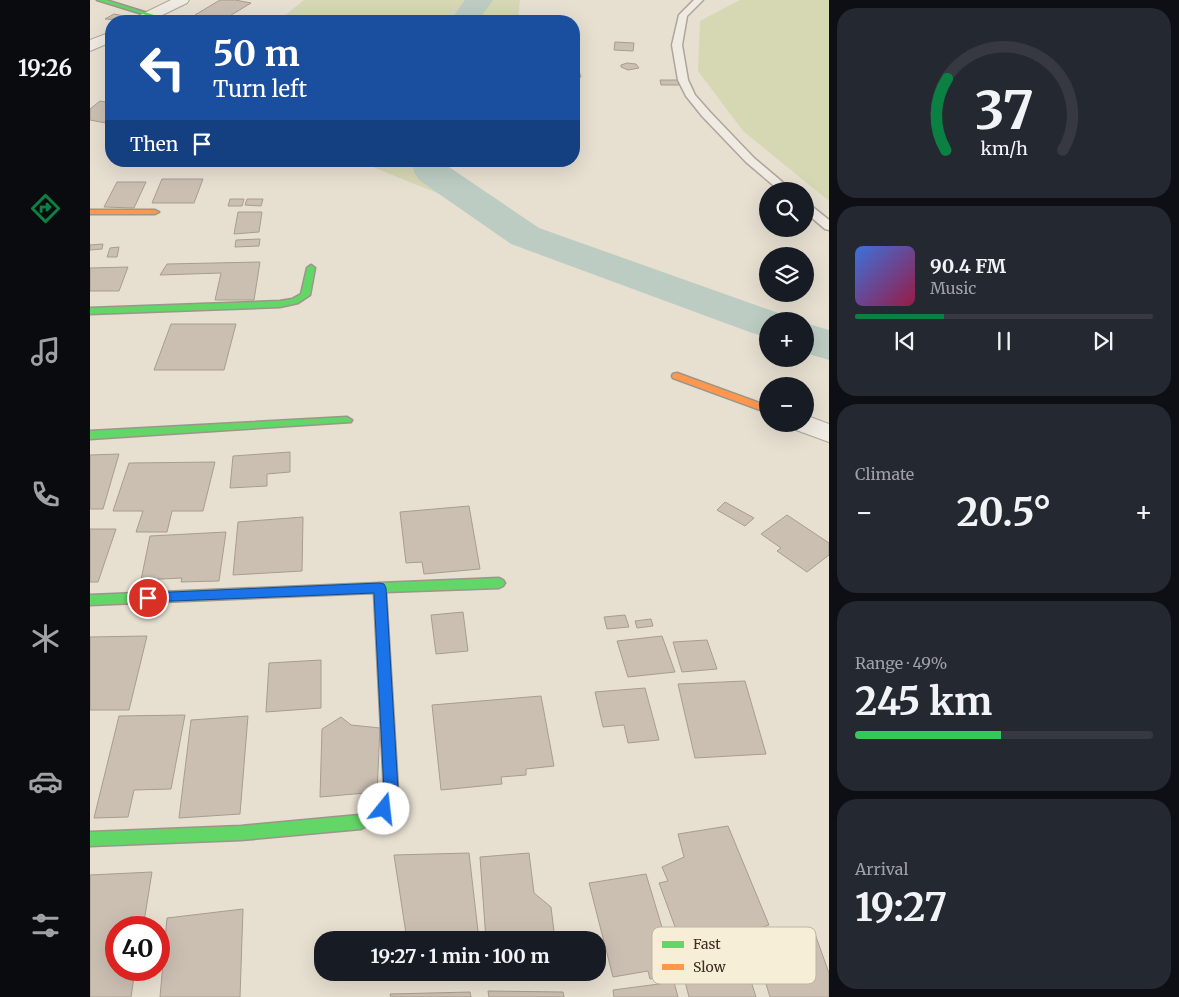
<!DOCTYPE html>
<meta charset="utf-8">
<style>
:root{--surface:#171b24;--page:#242831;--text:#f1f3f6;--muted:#9ea1a6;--line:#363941;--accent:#0b8043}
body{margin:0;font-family:Merriweather,serif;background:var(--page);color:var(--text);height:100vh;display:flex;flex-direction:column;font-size:19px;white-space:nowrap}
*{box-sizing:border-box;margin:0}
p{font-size:16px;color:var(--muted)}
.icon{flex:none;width:28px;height:28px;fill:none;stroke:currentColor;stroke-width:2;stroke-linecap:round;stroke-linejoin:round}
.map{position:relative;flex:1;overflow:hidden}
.side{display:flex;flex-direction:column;gap:8px;padding:8px;background:#0d0f14;width:350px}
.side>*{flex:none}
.banner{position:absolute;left:15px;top:15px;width:475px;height:152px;border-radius:20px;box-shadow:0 5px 20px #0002;background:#1a4fa0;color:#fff;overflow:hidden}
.fabs{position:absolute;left:669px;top:182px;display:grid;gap:10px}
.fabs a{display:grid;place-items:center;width:55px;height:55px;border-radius:50%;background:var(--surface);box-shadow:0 5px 20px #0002;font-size:25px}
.speed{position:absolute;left:15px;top:916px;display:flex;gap:10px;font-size:25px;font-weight:700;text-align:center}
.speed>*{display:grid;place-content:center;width:65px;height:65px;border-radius:50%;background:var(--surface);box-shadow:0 5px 20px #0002;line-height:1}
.speed .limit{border:8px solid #d22;background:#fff;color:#111}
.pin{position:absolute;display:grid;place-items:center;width:42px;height:42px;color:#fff;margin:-21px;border:2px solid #fff;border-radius:50%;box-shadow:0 1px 5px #0007}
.me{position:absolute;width:55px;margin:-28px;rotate:16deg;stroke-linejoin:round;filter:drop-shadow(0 0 4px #0008)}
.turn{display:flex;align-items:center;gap:18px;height:105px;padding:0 25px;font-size:22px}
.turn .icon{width:65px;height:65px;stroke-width:2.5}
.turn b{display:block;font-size:35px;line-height:42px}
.then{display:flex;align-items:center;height:48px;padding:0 25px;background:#0003;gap:10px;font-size:19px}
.big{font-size:38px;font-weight:700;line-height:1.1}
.side .widget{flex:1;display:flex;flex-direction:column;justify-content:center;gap:8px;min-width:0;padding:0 18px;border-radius:20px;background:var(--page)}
.side .dial{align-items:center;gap:0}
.dial svg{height:130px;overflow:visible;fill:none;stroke:var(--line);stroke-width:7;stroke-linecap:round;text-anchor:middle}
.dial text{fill:var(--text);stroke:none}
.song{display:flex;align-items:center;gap:15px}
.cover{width:60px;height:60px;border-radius:8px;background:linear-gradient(135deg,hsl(220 70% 55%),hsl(340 70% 35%))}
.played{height:5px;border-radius:2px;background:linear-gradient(90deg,var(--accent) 30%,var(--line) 30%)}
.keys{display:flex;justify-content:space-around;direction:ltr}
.heat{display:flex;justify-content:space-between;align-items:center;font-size:28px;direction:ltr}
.charge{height:8px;border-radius:4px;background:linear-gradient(90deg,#34c759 49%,var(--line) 0)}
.trip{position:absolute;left:224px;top:931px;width:292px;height:50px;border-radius:20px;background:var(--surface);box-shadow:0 5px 20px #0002;font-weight:700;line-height:50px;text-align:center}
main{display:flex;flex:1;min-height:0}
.dock{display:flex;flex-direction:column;width:90px;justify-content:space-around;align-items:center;background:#090b0e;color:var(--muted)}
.dock .icon{width:35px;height:35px}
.dock .selected{color:var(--accent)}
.dock b{font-size:22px;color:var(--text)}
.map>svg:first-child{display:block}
.green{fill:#d6d7b3}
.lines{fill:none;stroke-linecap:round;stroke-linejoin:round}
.river{fill:#bcccc2;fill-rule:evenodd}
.building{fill:#cbbfb2;stroke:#a89c90}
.lane-casing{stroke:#ada599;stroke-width:3}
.street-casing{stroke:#ada599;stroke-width:2}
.fast-casing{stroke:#9c958a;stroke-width:3}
.slow-casing{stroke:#9c958a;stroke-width:3}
.lane{fill:#efebe3;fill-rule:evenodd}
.street{fill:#efebe3;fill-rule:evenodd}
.fast{fill:#63d668;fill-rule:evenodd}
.slow{fill:#ff974d;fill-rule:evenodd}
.route{fill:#1a73e8;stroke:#114b97}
.key{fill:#f7eed8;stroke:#bfb4a1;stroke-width:1}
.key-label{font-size:14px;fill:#3d2e20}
</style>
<main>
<nav class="dock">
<b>19:26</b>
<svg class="icon selected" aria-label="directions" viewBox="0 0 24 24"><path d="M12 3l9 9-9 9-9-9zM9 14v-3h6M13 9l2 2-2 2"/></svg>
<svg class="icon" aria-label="music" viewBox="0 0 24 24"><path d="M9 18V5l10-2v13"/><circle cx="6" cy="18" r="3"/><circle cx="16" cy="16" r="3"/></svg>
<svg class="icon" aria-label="phone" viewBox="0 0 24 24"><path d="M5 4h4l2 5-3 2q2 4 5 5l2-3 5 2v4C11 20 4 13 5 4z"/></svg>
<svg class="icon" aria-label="climate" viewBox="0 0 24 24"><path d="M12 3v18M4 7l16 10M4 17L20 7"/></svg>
<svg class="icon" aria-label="car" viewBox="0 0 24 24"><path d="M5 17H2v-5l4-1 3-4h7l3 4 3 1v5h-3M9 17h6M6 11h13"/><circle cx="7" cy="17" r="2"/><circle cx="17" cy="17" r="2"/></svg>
<svg class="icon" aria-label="filters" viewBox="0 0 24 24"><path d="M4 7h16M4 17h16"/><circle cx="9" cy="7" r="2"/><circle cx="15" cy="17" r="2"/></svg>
</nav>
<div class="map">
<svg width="739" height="997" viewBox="0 0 739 997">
<rect width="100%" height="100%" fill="#e7e0d1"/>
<!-- green -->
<path class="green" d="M214,0H430L428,21H188Z
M650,0H739V201L653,131L608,71L610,21Z
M268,161H351L374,204Z"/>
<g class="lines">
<!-- river -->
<path class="river" d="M375,0H403L388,21H360Z
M321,161H357L359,167L449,228L694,315L698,321H678V337L662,333L421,244L329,180L324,172Z
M715,323L739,330V360L715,353Z"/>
</g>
<!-- building -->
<path class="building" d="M130,0H145L161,3L133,20L105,15Z
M24,14L49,19L45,21L15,19Z
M525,42L544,43L543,51L524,50Z
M484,60H485L491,77H484Z
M537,63L546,64L549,68L538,70L531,67V65Z
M570,80H588L589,85H571Z
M10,101L21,103V124L0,120V109Z
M72,179H113L104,203H62Z
M27,182H56L44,208L14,207Z
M140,199H154L152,206H138Z
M157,199H173L171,206L155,205Z
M148,212H172L169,232L144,234Z
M170,239L169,246L145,247L146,240Z
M13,244L12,249L0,250V245Z
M29,247L27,257H17L20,248Z
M170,262L164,300H125L131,273L70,275L77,264Z
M38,267L29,291H0V268Z
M81,324H146L134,370H64Z
M200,452V472L177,474V486L140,488L143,456Z
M29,454L13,509H0V455Z
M125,462L113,511H82L77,532H46L53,511H23L39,463Z
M635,502L664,518L655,526L627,510Z
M379,506L390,569L334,574L332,562L316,563L310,512Z
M697,515L739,543V555L717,572L687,551L691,548L671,534Z
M213,517L212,571L143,575L148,522Z
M0,529H26L8,582H0Z
M136,532L129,581L91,582L92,578L51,580L60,536Z
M373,612L378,651L346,654L341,615Z
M535,615L539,627L517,629L514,617Z
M561,619L563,626L547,628L545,621Z
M57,636L39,710H0V637Z
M572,636L585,672L538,677L527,641Z
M617,640L627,669L592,672L583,642Z
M231,660V708L176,712L179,663Z
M655,681L676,754L605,758L588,684Z
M555,688L569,740L538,743L534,725L513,727L505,692Z
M451,696L464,766L436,769V775L411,777L412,784L351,790L342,705Z
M95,715L81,789L44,790L38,817L4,818L29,716Z
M158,716L150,814L89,818L101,720Z
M251,717L261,725L290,728L287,792L230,797L232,729Z
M638,826L679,925L595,954L569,883L578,881L572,867L594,857L588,834Z
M379,853L389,940H317L304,855Z
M439,853L444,893L461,907L465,940H396L390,857Z
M62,872L53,928H26V970H45L41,997H0V875Z
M556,874L586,974L560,979L558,971L523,977L499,883Z
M153,909L150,997H70L77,918Z
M725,934L739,973V997H680L673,974L666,976L656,944Z
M650,946L666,997H599L591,966Z
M584,982L588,997H524L523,990Z
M398,991L473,992L474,997H399Z
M380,992L381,997H301L300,994Z"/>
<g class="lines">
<!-- lane casing -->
<g class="lane-casing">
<path id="lane" d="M604,0H613L597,16L592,45L598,80L605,95L620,112L664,158L703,191H690L656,162L612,116L596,96L588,80L582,45L589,15Z
M715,203L719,204L739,220V230L735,229L715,212Z"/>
</g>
<!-- street casing -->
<g class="street-casing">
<path id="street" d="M81,0H99L97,3L60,21H42L44,18Z
M21,32V42L0,51V40Z
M715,415L739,424V442L706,430L702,424H715Z"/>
</g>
<!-- fast casing -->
<g class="fast-casing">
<path id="fast" d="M7,0H16L64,15L59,16Z
M221,265L225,268L220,295L208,303L190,307L0,314V308L190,301L202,299L211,294L217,268Z
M257,417L262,420L261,422L0,439V431Z
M409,578L413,580L415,583L413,586L409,588L296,592L308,790L299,814L271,829L151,840L0,846V832L151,826L269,815L288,804L294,790L284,593L0,605V595Z"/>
</g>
<!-- slow casing -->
<g class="slow-casing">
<path id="slow" d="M0,210H65L69,212L65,214H0Z
M587,373L678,406V413L583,378L582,376L583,374Z"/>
</g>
<!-- lane -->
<use href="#lane" class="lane"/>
<!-- street -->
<use href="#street" class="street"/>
<!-- fast -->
<use href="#fast" class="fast"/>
<!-- slow -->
<use href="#slow" class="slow"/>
</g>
<!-- route -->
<path class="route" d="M290,583L294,584L296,588L308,790L299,814L294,816L289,814L287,809L294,790L284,593L58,602L54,601L52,598L54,594L58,593Z"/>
<!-- legend -->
<rect x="562" y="927" width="164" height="57" rx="8" class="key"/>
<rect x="572" y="941" width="22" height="7" fill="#63d668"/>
<rect x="572" y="964" width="22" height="6" fill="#ff974d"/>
<g class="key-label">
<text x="603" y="949">Fast</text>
<text x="603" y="972">Slow</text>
</g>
</svg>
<div class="fabs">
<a><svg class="icon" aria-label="search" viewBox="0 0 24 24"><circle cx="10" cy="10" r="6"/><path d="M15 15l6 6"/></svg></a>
<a><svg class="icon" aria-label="layers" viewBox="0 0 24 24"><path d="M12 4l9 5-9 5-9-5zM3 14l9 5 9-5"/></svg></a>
<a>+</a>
<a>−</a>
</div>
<div class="speed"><div class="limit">40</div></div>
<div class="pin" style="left:58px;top:598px;background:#d93025"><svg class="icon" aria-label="arrive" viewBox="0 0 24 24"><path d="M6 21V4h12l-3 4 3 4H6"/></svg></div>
<svg class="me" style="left:294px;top:809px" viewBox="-20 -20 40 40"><circle r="19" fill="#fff"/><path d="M0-13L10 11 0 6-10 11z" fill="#1a73e8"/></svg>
<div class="trip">19:27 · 1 min · 100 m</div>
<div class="banner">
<div class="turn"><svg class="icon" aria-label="left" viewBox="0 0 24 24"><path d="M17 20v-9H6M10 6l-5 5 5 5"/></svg><div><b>50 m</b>Turn left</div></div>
<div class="then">Then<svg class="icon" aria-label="arrive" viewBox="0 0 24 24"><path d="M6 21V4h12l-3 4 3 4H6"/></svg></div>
</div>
</div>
<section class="side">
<div class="widget dial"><svg viewBox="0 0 100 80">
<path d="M14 69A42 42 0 1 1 86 69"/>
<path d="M14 69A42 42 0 0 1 15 25" stroke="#0b8043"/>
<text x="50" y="56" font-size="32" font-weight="700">37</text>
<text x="50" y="72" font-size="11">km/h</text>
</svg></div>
<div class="widget">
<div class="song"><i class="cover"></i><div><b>90.4 FM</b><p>Music</p></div></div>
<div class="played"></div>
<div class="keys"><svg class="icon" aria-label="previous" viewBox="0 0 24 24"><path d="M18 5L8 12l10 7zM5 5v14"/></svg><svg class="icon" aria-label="pause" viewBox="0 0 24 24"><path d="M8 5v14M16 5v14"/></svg><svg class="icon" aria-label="next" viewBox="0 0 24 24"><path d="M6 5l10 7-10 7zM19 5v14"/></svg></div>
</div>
<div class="widget"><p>Climate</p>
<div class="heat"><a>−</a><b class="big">20.5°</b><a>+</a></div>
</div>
<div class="widget"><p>Range · 49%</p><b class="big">245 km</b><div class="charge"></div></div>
<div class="widget"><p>Arrival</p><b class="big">19:27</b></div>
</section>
</main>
